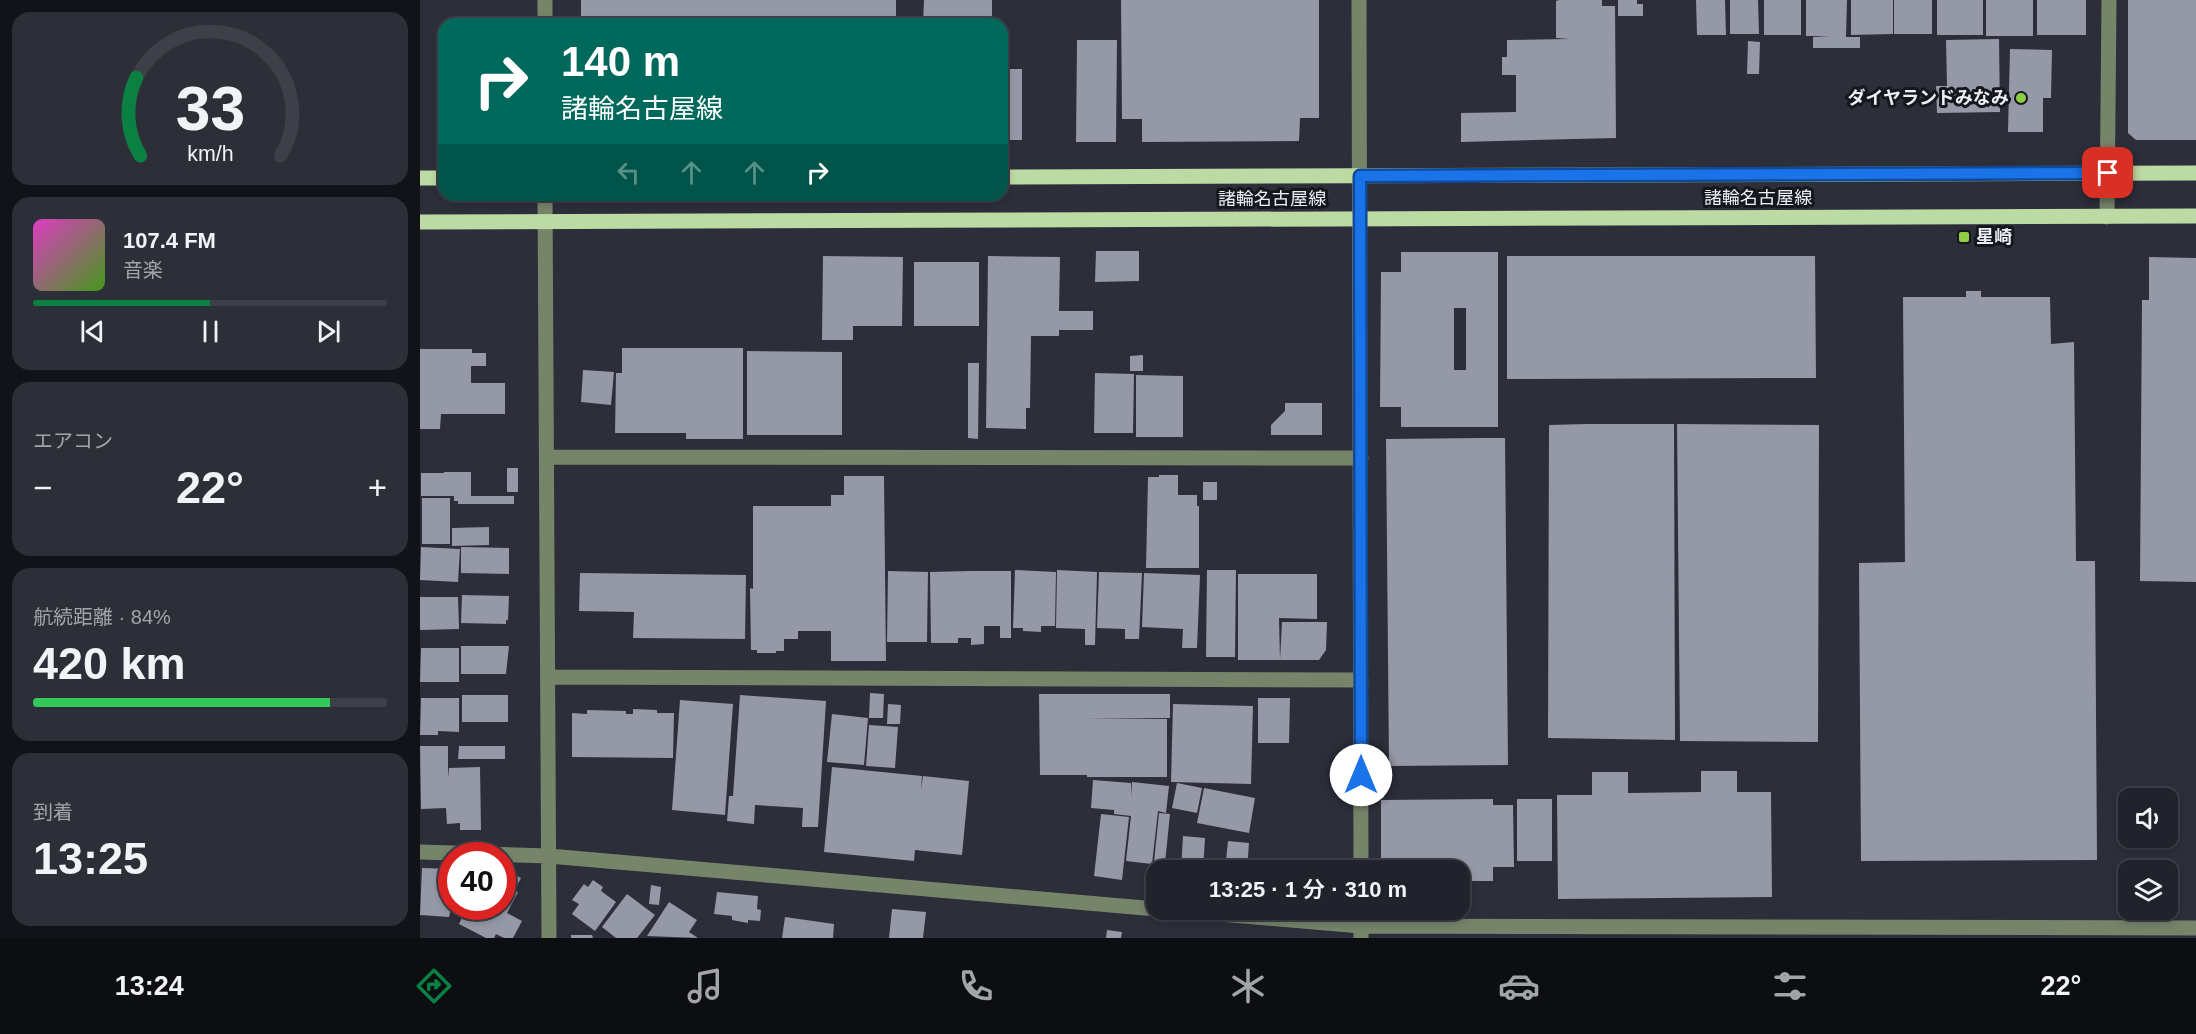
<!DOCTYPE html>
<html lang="ja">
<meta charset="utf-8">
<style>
:root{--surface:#21222c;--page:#2d2f38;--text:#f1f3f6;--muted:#a2a4a9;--line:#3e3f48;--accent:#0b8043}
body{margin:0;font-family:Arial,"Noto Sans JP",sans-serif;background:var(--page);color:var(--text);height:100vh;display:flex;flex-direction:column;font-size:22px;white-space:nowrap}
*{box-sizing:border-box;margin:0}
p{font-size:20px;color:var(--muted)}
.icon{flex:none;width:33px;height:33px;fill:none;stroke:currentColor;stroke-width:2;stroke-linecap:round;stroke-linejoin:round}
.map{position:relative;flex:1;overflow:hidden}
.drawer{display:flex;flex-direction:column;gap:12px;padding:12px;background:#121318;width:420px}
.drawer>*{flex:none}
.top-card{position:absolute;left:18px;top:18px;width:570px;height:183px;border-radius:18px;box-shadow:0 3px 9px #0003,0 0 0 2px var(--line);background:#00695c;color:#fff;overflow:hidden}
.fabs{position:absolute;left:1698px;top:788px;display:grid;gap:12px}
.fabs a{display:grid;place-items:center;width:60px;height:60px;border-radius:12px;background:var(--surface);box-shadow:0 3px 9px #0003,0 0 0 2px var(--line);font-size:30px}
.speed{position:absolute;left:18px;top:842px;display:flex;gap:12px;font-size:30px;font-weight:700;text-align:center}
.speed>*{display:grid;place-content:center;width:78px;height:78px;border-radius:50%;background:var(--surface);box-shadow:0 3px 9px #0003,0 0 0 2px var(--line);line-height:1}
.speed .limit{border:9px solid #d22;background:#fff;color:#111}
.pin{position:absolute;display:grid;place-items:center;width:51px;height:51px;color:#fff;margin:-26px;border-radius:12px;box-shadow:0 3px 9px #0006}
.me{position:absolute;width:66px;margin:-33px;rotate:0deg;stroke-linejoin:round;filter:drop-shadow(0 0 4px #0008)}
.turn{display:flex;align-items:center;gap:21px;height:126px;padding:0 24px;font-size:27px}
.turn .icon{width:78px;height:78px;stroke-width:2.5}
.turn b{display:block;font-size:42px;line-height:51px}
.lanes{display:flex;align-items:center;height:57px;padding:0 24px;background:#0003;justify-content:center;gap:30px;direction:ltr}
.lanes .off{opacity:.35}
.big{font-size:45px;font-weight:600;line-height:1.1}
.drawer .widget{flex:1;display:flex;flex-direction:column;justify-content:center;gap:9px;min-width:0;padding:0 21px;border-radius:18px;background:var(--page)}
.drawer .dial{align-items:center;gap:0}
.dial svg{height:156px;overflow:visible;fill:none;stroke:var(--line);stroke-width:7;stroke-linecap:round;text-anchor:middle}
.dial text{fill:var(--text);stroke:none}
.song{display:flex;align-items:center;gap:18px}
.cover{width:72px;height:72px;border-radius:9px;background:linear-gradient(135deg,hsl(310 70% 55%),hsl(100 70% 35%))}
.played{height:6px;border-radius:3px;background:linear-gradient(90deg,var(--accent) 50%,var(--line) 50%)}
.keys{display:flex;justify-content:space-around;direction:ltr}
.heat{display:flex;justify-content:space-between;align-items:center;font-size:33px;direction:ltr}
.charge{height:9px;border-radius:4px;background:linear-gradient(90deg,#34c759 84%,var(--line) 0)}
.trip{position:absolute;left:726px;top:860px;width:324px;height:60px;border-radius:18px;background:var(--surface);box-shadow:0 3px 9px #0003,0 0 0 2px var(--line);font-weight:600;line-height:60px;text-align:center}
.dock{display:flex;height:96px;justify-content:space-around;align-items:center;background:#0d0e12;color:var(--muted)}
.dock .icon{width:42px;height:42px}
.dock .current{color:var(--accent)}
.dock b{font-size:27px;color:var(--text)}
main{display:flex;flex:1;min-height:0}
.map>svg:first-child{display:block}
.building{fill:#9598a6;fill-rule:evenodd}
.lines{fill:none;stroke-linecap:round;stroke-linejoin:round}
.minor{stroke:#76846a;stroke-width:15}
.major{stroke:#bcdaa3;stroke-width:15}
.route-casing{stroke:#114b97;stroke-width:15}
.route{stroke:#1a73e8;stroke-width:10}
.poi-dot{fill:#8dce44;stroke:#16171c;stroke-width:2}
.labels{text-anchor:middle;stroke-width:6;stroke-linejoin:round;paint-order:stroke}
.poi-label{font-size:18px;font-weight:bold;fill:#edeff6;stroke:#16171c;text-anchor:end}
.street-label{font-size:18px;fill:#edeff6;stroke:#16171c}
</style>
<main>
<section class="drawer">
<div class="widget dial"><svg viewBox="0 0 100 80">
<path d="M14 69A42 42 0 1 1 86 69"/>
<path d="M14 69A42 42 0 0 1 12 29" stroke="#0b8043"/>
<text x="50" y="56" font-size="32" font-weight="700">33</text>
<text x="50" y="72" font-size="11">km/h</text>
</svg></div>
<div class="widget">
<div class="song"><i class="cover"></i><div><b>107.4 FM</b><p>音楽</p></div></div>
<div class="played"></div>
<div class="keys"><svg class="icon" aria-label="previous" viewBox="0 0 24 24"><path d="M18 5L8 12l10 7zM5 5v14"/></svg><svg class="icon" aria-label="pause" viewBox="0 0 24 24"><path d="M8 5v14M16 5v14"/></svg><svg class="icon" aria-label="next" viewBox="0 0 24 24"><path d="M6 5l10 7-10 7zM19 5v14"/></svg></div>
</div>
<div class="widget"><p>エアコン</p>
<div class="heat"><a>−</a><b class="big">22°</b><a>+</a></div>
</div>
<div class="widget"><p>航続距離 · 84%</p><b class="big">420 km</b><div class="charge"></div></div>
<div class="widget"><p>到着</p><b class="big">13:25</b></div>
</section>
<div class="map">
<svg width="1776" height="938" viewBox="0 0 1776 938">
<rect width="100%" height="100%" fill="#2c2e3a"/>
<!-- building -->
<path class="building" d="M161,0H476V16H494V24H161Z
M504,0H572V24H503Z
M701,0H899V118H880L879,141L722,142V119H702Z
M1139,0H1182V6H1195L1196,138L1041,142V113L1096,112V75H1082V57H1087V40L1150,39L1136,38V1Z
M1198,0H1217V4H1223V16H1198Z
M1276,0H1305L1306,35H1277Z
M1310,0H1338L1339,34H1310Z
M1344,0H1381V35H1344Z
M1386,0H1427L1426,37H1440V48H1393V37L1410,36H1386Z
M1431,0H1473V34L1431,35Z
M1474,0H1512V34H1474Z
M1517,0H1563V35H1517Z
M1566,0H1613V36H1566Z
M1617,0H1666V35H1617Z
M1708,0H1776V140H1716L1708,133Z
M1579,39L1580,112L1517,113L1516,86H1527L1526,40Z
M657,40H697L696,142H656Z
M1328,41L1340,42L1339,74H1327Z
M1590,49L1632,50L1631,98H1623V132H1588Z
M582,69H602V140H582Z
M676,251H719V281L675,282Z
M981,252H1078V427H981V407H960L961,272H981ZM1034,308H1046V370H1034Z
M403,256L483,257L482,326H433V340H402Z
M568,256L640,257L639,311H673V330H639V336H611L610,408H606V429L566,428Z
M1087,256H1395L1396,378L1087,379Z
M1729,257L1776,258V582L1720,581L1722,300H1729Z
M494,262H559V326H494Z
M1546,291H1561V297H1630L1631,344L1654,342L1656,561H1675L1677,860L1441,861L1439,563L1485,562L1483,297H1546Z
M202,348H323V439H266V433H195L196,373H202Z
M0,349H52V353H66V366H51V383H85V414H21L20,429H0Z
M327,351L422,352V435H327Z
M723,355V371H710V356Z
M548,363H559L558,439L548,438Z
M163,370L194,372L191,405L161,402Z
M675,373L714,374L713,433H674Z
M716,375L763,376V437H716Z
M865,403H902V435H851V425L865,411Z
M1167,424H1254L1255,740L1128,738L1129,425Z
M1257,424L1399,425L1398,742L1260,741Z
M1062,438H1085L1088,765L969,766L966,439Z
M87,468H98V492H87Z
M24,472H51V496H94V504H38V501H34V496H1V473H24Z
M739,475H758V495H777V506H779V568H726L728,477H739Z
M424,476H464L466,661H411V631H378V639H364V651H356V653H337V650H331L330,588L333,589V506H411V495H424Z
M783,482H797V500H783Z
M2,498H30V544H2Z
M69,527V545L32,546V528Z
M1,547L40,549L38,582L0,580Z
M41,547L89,548V574L41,573Z
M595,570L636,572L635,626H621V632L603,631V628H593Z
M637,570L677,572L675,645H665V629L636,628Z
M787,570H816L815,657H786Z
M468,571L508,572L507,642H467Z
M550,571H591V638H580V626H564V644L551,645V638H538V643H511L510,572Z
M679,572L722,573L719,639H705V629L677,628Z
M160,573L326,575L325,639L213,638L214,612L159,611Z
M724,573L780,575L777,648H762L763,629L722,627Z
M818,574H897V619L859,618L860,660H818Z
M42,595L89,596L88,620H86V624L41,623Z
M0,597H38L39,629L0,630Z
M862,622H907L906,650L899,660H860Z
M41,646H89L86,674H41Z
M1,648H39V682H0Z
M450,693L464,694L463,718H449Z
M619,694H750V718L666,719H747V777H667V775H620Z
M42,695H88V722H42Z
M320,695L406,701L398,827H382L383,808L335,805L334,824L307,821L309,796H313Z
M1,698H39V732L18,731V735H0Z
M838,698H870L869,743H838Z
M260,700L313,704L305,815L252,810Z
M468,704L481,705L480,724H467Z
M753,704L833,706L831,784L751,782Z
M213,709L237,710V713H254L253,758L152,757V713L167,714V710L206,711V714H213Z
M412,714L448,718L444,765L407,762Z
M449,725L478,727L475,768L446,766Z
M0,746H28V778L29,768L60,767L61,830H40V823L27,824L26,808L1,809Z
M39,746H85V759H38Z
M412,767L502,776L501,790L503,776L549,781L542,855L495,850L494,861L404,852Z
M1281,771H1317V792H1351L1352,897L1138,899L1137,795H1172V772H1208V793L1281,792Z
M673,780L711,783V797L712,782L749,786L746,813L738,811L732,864L706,861L711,816L694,814V810L671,808Z
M757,783L782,788L777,813L752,808Z
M784,788L835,798L829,833L777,823Z
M1073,799V805H1093L1094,867H1073V881H1040V870H961V800Z
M1097,799H1132V861H1097Z
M739,813L750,814L745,863L734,862Z
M681,814L709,817L702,880L674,876Z
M763,836L785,838L783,870H761Z
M808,841L829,843L827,870H805Z
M2,868L32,869V906L29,917L0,915Z
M82,869L101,878L94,891L98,892L87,913L102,921L93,938H84L76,934L74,938H66L39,924L43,915L39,914L41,908L37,906H82Z
M173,880L183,887L181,891L196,902L175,931L152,914L159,904L152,900L164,884L168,887Z
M231,885L241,887L239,905L229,904Z
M297,892L338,896L337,909L341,910L340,921L328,920V923L312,920V916L294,914Z
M207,894L235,915L217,938H196L182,927Z
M249,902L277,920L269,932L278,938L227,936Z
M472,909L506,912L503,938H469Z
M365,917L414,924L413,938H362Z
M687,930L702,932L701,938H686Z
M151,935H172L173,938H151Z"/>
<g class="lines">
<!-- minor -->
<path class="minor" d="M125,0V24
M939,0L941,870
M125,195L129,938
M1687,217L1689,0
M127,457L941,458
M128,677L941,680
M0,852L129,856L736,909
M739,909L941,926L1776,928
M941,909V938"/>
<!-- major -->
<path class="major" d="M582,177L1776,173
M0,178H24
M0,222L1776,216"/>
</g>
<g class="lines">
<!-- route casing -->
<g class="route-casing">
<path id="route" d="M941,775L940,176L1688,173"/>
</g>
<!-- route -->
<use href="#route" class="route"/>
</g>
<!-- markers -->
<g class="poi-dot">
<circle cx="1601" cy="98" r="6"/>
<rect x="1538" y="231" width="12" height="12" rx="3"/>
</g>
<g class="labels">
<!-- poi labels -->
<g class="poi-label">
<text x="1589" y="104">ダイヤランドみなみ</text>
<text x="1556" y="243" text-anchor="start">星崎</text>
</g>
<!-- street labels -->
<g class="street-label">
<text x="1338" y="204">諸輪名古屋線</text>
<text x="852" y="205">諸輪名古屋線</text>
</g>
</g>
</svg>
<div class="fabs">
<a><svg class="icon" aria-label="sound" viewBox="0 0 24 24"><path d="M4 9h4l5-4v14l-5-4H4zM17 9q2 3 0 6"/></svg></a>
<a><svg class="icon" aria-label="layers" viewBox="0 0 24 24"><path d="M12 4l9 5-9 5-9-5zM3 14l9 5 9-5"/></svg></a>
</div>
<div class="speed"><div class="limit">40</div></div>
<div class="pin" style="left:1688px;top:173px;background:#d93025"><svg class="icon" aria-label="arrive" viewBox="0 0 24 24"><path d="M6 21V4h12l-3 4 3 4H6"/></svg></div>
<svg class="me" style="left:941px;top:775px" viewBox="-20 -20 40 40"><circle r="19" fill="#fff"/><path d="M0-13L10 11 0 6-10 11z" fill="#1a73e8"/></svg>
<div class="trip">13:25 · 1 分 · 310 m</div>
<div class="top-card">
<div class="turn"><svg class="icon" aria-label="right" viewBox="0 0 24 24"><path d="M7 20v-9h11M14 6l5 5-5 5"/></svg><div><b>140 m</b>諸輪名古屋線</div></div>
<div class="lanes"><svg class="icon off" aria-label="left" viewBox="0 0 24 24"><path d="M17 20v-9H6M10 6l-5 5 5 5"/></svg><svg class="icon off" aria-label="ahead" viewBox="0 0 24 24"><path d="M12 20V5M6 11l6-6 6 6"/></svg><svg class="icon off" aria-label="ahead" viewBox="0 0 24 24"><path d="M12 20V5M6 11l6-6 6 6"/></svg><svg class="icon" aria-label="right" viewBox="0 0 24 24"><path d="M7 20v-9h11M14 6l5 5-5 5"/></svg></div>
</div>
</div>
</main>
<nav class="dock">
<b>13:24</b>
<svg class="icon current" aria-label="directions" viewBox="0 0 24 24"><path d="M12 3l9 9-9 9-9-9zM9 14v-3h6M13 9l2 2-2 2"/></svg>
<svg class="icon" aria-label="music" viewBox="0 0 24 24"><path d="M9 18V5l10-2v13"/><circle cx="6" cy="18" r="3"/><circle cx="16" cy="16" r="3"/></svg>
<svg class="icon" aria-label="phone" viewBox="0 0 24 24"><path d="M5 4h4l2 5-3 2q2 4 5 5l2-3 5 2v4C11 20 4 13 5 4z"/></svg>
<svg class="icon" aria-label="climate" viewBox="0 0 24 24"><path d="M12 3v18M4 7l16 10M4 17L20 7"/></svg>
<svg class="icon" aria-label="car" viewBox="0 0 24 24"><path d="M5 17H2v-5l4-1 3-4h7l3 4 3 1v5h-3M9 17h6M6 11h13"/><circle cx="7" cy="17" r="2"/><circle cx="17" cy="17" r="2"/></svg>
<svg class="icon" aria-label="filters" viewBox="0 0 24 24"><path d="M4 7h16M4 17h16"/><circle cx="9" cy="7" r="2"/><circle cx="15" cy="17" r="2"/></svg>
<b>22°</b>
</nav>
